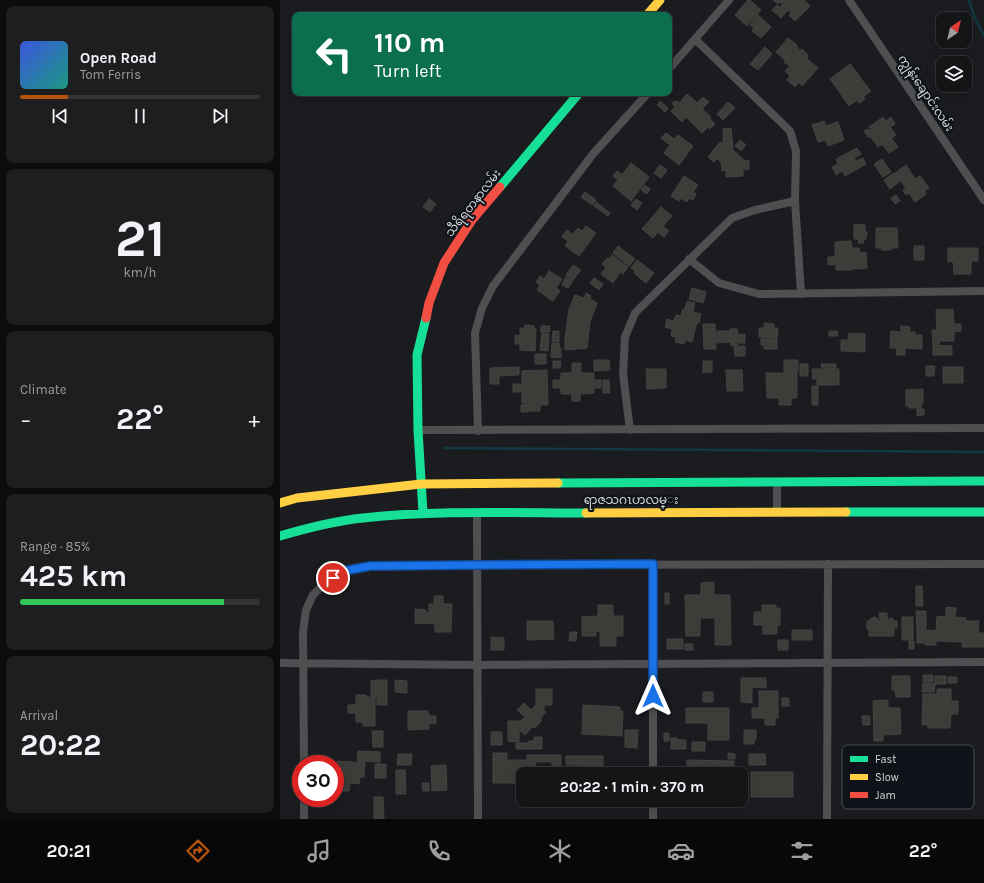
<!DOCTYPE html>
<meta charset="utf-8">
<style>
:root{--surface:#141517;--page:#1d1e20;--text:#f1f3f6;--muted:#9d9fa1;--line:#333436;--accent:#b45309}
body{margin:0;font-family:Karla,"Noto Sans Myanmar",sans-serif;background:var(--page);color:var(--text);height:100vh;display:flex;flex-direction:column;font-size:15px;white-space:nowrap}
*{box-sizing:border-box;margin:0}
p{font-size:13px;color:var(--muted)}
.icon{flex:none;width:22px;height:22px;fill:none;stroke:currentColor;stroke-width:2;stroke-linecap:round;stroke-linejoin:round}
.map{position:relative;flex:1;overflow:hidden}
.sheet{display:flex;flex-direction:column;gap:6px;padding:6px;background:#0b0c0d;width:280px}
.sheet>*{flex:none}
.guide{position:absolute;left:12px;top:12px;width:380px;height:84px;border-radius:8px;box-shadow:0 4px 16px #0002,0 0 0 1px var(--line);background:#0b6e4f;color:#fff;overflow:hidden}
.needle{width:26px;rotate:35deg}
.tools{position:absolute;left:656px;top:12px;display:grid;gap:8px}
.tools a{display:grid;place-items:center;width:36px;height:36px;border-radius:8px;background:var(--surface);box-shadow:0 4px 16px #0002,0 0 0 1px var(--line);font-size:20px}
.speed{position:absolute;left:12px;top:755px;display:flex;gap:8px;font-size:20px;font-weight:700;text-align:center}
.speed>*{display:grid;place-content:center;width:52px;height:52px;border-radius:50%;background:var(--surface);box-shadow:0 4px 16px #0002,0 0 0 1px var(--line);line-height:1}
.speed .limit{border:6px solid #d22;background:#fff;color:#111}
.pin{position:absolute;display:grid;place-items:center;width:34px;height:34px;color:#fff;margin:-17px;border:2px solid #fff;border-radius:50%;box-shadow:0 1px 4px #0007}
.me{position:absolute;width:44px;margin:-22px;rotate:0deg;stroke-linejoin:round;filter:drop-shadow(0 0 3px #0008)}
.turn{display:flex;align-items:center;gap:14px;height:84px;padding:0 16px;font-size:18px}
.turn .icon{width:52px;height:52px;stroke-width:2.5}
.turn b{display:block;font-size:28px;line-height:34px}
.big{font-size:30px;font-weight:700;line-height:1.1}
.sheet .widget{flex:1;display:flex;flex-direction:column;justify-content:center;gap:6px;min-width:0;padding:0 14px;border-radius:8px;background:var(--page)}
.sheet .dial{align-items:center;gap:0}
.dial b{font-size:52px;line-height:1}
.song{display:flex;align-items:center;gap:12px}
.cover{width:48px;height:48px;border-radius:6px;background:linear-gradient(135deg,hsl(230 70% 55%),hsl(170 70% 35%))}
.played{height:4px;border-radius:2px;background:linear-gradient(90deg,var(--accent) 20%,var(--line) 20%)}
.keys{display:flex;justify-content:space-around;direction:ltr}
.heat{display:flex;justify-content:space-between;align-items:center;font-size:22px;direction:ltr}
.charge{height:6px;border-radius:3px;background:linear-gradient(90deg,#34c759 85%,var(--line) 0)}
.trip{position:absolute;left:236px;top:767px;width:232px;height:40px;border-radius:8px;background:var(--surface);box-shadow:0 4px 16px #0002,0 0 0 1px var(--line);font-weight:700;line-height:40px;text-align:center}
.dock{display:flex;height:64px;justify-content:space-around;align-items:center;background:#080809;color:var(--muted)}
.dock .icon{width:28px;height:28px}
.dock .active{color:var(--accent)}
.dock b{font-size:18px;color:var(--text)}
main{display:flex;flex:1;min-height:0}
.map>svg:first-child{display:block}
.lines{fill:none;stroke-linecap:round;stroke-linejoin:round}
.stream{stroke:#123944;stroke-width:2.5}
.building{fill:#3e3c39;stroke:#434343}
.street{stroke:#4d4f51;stroke-width:8}
.fast{stroke:#16e098;stroke-width:9}
.slow{stroke:#ffcf43;stroke-width:9}
.jam{stroke:#f24e42;stroke-width:9}
.route-casing{stroke:#114b97;stroke-width:10}
.route{stroke:#1a73e8;stroke-width:7}
.labels{text-anchor:middle;stroke-width:4;stroke-linejoin:round;paint-order:stroke}
.street-label{font-size:12px;fill:#d6d8dc;stroke:#0f1218}
.key{fill:#0f1218;stroke:#4b4d53;stroke-width:1}
.key-label{font-size:11px;fill:#d6d8dc}
</style>
<main>
<section class="sheet">
<div class="widget">
<div class="song"><i class="cover"></i><div><b>Open Road</b><p>Tom Ferris</p></div></div>
<div class="played"></div>
<div class="keys"><svg class="icon" aria-label="previous" viewBox="0 0 24 24"><path d="M18 5L8 12l10 7zM5 5v14"/></svg><svg class="icon" aria-label="pause" viewBox="0 0 24 24"><path d="M8 5v14M16 5v14"/></svg><svg class="icon" aria-label="next" viewBox="0 0 24 24"><path d="M6 5l10 7-10 7zM19 5v14"/></svg></div>
</div>
<div class="widget dial"><b>21</b><p>km/h</p></div>
<div class="widget"><p>Climate</p>
<div class="heat"><a>−</a><b class="big">22°</b><a>+</a></div>
</div>
<div class="widget"><p>Range · 85%</p><b class="big">425 km</b><div class="charge"></div></div>
<div class="widget"><p>Arrival</p><b class="big">20:22</b></div>
</section>
<div class="map">
<svg width="704" height="819" viewBox="0 0 704 819">
<rect width="100%" height="100%" fill="#1a1c1f"/>
<g class="lines">
<!-- stream -->
<path class="stream" d="M689,0L694,16L704,36
M164,448L704,452"/>
</g>
<!-- building -->
<path class="building" d="M468,0H470L481,10L467,26L455,15Z
M493,0H524L530,6L515,21L509,15L511,12L508,10L501,18L492,10L497,5L499,8L503,4L500,2L498,4Z
M478,15L491,27L481,38L472,31L474,28L470,25Z
M508,38L517,45L505,60L496,52Z
M485,47L492,54L478,70L470,64Z
M517,47L520,51L522,49L528,55L527,59L538,68L522,86L519,82L515,87L507,80L510,76L505,71L510,66L504,62Z
M570,64L581,78L561,94L550,79Z
M581,79L591,91L583,97L585,99L579,103L577,100L569,106L561,95Z
M407,94L417,103L423,97L429,102L422,109L431,117L429,118L435,124L430,129L428,127L422,133L406,117L402,122L391,111L395,107L393,105V102L397,101L399,103Z
M380,101L388,108L385,112L377,105Z
M448,102L455,108L443,120L437,114Z
M603,117L606,121L611,117L615,124L610,127L616,135L598,147L590,136L588,137L584,131L588,129L589,131L591,129L589,127Z
M544,121L546,126L558,122L564,140L548,146L546,140L538,142L532,125Z
M451,128L453,150L465,161L469,160V169L463,170V176L446,177V170L442,171L441,162L437,158L434,162L428,157L440,142L443,144V129Z
M386,133L394,139L398,135L413,146L399,165L384,153L390,145L381,138Z
M611,138L618,147L609,153L602,144Z
M460,140L466,145L461,151L455,146Z
M577,148L581,154L574,158L576,161L583,158L586,164L565,176L562,171L556,175L552,167L558,164L556,159Z
M602,159L611,172L603,177L594,164Z
M351,163L369,177L351,201L333,186L338,180L333,176L337,171L342,175Z
M380,165L387,170L381,178L374,173Z
M626,165L635,179L640,176L649,188L644,191L646,194L635,202L629,193L626,195L623,190L626,188L615,173Z
M614,173L620,181L610,189L604,180Z
M404,176L418,185L413,192L416,194L413,200L409,198L407,202L401,198L399,201L391,196Z
M365,185L370,189L367,194L361,190Z
M305,192L316,200L312,205L301,197Z
M616,195L620,201L615,204L611,198Z
M149,199L156,204L150,212L143,207Z
M356,199L362,203L357,210L351,205Z
M316,202L330,213L328,216L314,206Z
M381,207L392,216L383,226L389,231L384,237L378,232L373,238L362,229Z
M574,224L585,225V232H587L586,239H584L583,243H578L579,239H574Z
M306,226L316,233L299,256L285,246L288,241L282,237L287,230L293,234L298,228L302,231Z
M596,228H617L618,248H611V250H602V248H596Z
M571,241L572,248H579L580,262H572L573,270H556V264L548,265V257H555V242Z
M338,246L355,259L349,266L333,253Z
M634,246H644V260H634Z
M668,248H698V261H691V274H674L673,261L668,262Z
M586,252L587,268L574,269V262H581L580,253Z
M332,255L348,267L343,274L340,272L333,283L321,274L326,267L322,264L327,258L329,259Z
M357,260L374,273L366,283L354,273L355,271L351,268Z
M293,265L301,270L293,280L286,275Z
M269,271L282,279L276,288L280,291L273,301L257,290L260,285L256,282L260,276L264,279Z
M286,277L293,281L288,288L282,285Z
M314,278L323,284L319,290L310,283Z
M412,288L426,292L423,303L409,299Z
M306,293L311,296L310,299L317,303L310,322L307,348L285,350V338L289,309L295,295L304,298Z
M407,301L415,303L413,311L405,309Z
M403,309L421,314L419,323L417,322L412,342L405,340L404,344L395,342L396,337L391,336L392,329L385,327L387,319L394,321L396,315L401,316Z
M673,309L674,324H681V331L674,332V341H659V344H653L652,330H657L656,310Z
M484,323L494,324V328H498L497,338L479,337V328H484Z
M423,324H435L436,349H424Z
M245,325L254,326V329H256L255,351L240,350V344H235V335L240,336V328H245Z
M261,326H270L269,332H261Z
M621,326L630,327L629,332H635V335H642V349L625,348V355H616L617,348H610L611,331L621,332Z
M450,329H457L458,335L465,334V343H458V345L451,346Z
M273,331H279V342L272,341Z
M437,331H450V342L437,343Z
M549,331H557L558,336H549Z
M262,333L269,334L268,351L260,350Z
M569,333L585,334V352L561,351V340H568Z
M481,339H497V349H484V345H481Z
M272,343H279V348H281V358L271,357Z
M653,345L672,346V355H653Z
M465,346V356H455L454,347Z
M255,354H266V364H255Z
M314,360H329L330,370L314,371Z
M504,360H518V372H504Z
M273,361H281L280,368H273Z
M423,361H432V372L423,373Z
M292,363H301V373H314V380H321V388H314V393L300,394V401H292V394H281V388H273V380H281V373H292Z
M520,364H528V376H520Z
M541,364H556V369H559V385H537V379H533L532,369H542Z
M646,366H655L654,376H646Z
M239,367V375L219,376V384H210V368Z
M663,367H683V383H663Z
M366,369H386V388L367,389Z
M267,370L268,405H260V411H250V403H242V392H233V384H242V371Z
M446,370H462L463,391H447Z
M486,373H517V398H511V405H499V398H487Z
M323,380H329L330,393H323Z
M532,386H538V405H532Z
M643,389V404H641V408H629V406H626V390Z
M249,404V412H241V405Z
M637,409H644V415L637,416Z
M434,582V595H450L451,645H435V618H420V636H406L405,595H421V583Z
M636,586H642L643,606H636Z
M385,593H389V604H385Z
M154,596H163V604H172L171,632H155V624L135,623V609L146,610V613H149V604H154Z
M318,605H333V616H343V636H336V646H320V631H316V636H302V617L318,616Z
M482,605H496V608H500V625H497V634H483V625H474V612H482Z
M666,607L676,608L675,617L686,618V621H699L698,633H704V647H682V642L656,641V645H645V630L656,631L657,616L666,617Z
M636,611H646V629H637Z
M599,613H607V620L612,618L614,621H617V628H614V636H589V629H587V621H589L591,618L595,617L598,619V622L600,621Z
M622,617H633V640H622Z
M247,621H273L274,639L247,640Z
M512,630H532V640H512Z
M637,630H644V643H637Z
M290,632H297L296,641H289Z
M211,637L224,638V650H211Z
M387,639H403V649H387Z
M498,640H508V650H498Z
M629,641H634V649H629Z
M405,644H413V650H405Z
M643,675H653V682H643Z
M612,676H630V697H616L615,690H612Z
M655,676H666V684H655Z
M668,677H677V683H668Z
M461,678H486V688L472,687V703L461,702Z
M96,680V697H91V681Z
M97,680H107V705H97Z
M115,680L127,681V693L115,692Z
M643,683L655,684L654,692H642Z
M256,689H272V705H264V710L266,712L260,719L262,720L255,728L253,726L245,735L239,730V742L228,741V721H239V723L245,717L237,710L244,703L251,710L256,705Z
M657,689H671V701H678V714H671L670,728H648V725H642L643,694H657Z
M479,691H498V718H495V725H485V718H472V708H479Z
M423,692H433V702H423Z
M76,695H86V697H95V726H83V722H76V713H68V705H76Z
M502,698H509V706H502Z
M608,700V708H620L621,734L603,735V741H594L593,701Z
M303,705L340,707V711H343L342,736L302,734Z
M406,708H449V740H428V723H406Z
M128,711H148L149,716H156V723L149,724V729L128,730Z
M582,716H590V725H583Z
M345,730H358L357,748L345,747Z
M464,730H476V739H474V744H464Z
M92,731H103V747H93Z
M211,732H222V745H211Z
M384,733H389V741H384Z
M254,737H262V749H236V743H249V741H254Z
M391,738H397V740H406V749H391Z
M412,742H425V751H412Z
M78,751L100,752V762L77,761Z
M213,753H227V759L213,760Z
M448,753L455,754V759H448Z
M118,754H132L131,765H117Z
M469,754H485L486,765H469Z
M247,755H281V774H272V762H255V774H243V783H213V760H247Z
M286,756H323V774H301V765H286Z
M407,760L454,761V774H407Z
M57,761L85,763L84,777H80L79,784L70,783L69,791H63V783L55,782V764L57,765Z
M95,764H106V778H95Z
M166,765L167,790L152,791L151,766Z
M116,770H125L126,794H116Z
M471,772H513V797H471Z
M142,783H149V791H143Z
M94,797H103L104,819H94Z
M424,800H432V806H424Z"/>
<g class="lines">
<!-- street -->
<path class="street" d="M569,0L704,200
M415,39L510,131L516,151L515,201L521,294
M389,69L449,0
M409,259L439,283L479,294L704,291
M138,430L704,428
M350,430L343,374L345,337L355,313L452,218L475,210L515,201
M198,431L195,333L202,308L213,286L313,154L368,93
M497,482V512
M197,512L198,819
M0,663L198,665L704,662
M24,764L23,632L26,610L33,595L43,585L64,571L90,567L197,565L704,564
M373,774V564
M24,798V819
M373,800V819
M547,819L548,564"/>
<!-- fast -->
<path class="fast" d="M220,187L299,93
M278,483L704,481
M566,512H704
M143,513L138,430L137,355L146,318
M0,536C27,528 55,521 83,518C157,510 232,513 306,513"/>
<!-- slow -->
<path class="slow" d="M367,15L380,0
M0,503L17,498L141,484L278,483
M306,513L566,512"/>
<!-- jam -->
<path class="jam" d="M146,318L149,303L164,263L192,220L220,187"/>
</g>
<g class="lines">
<!-- route casing -->
<g class="route-casing">
<path id="route" d="M53,578L64,571L90,566L197,565L373,564V696"/>
</g>
<!-- route -->
<use href="#route" class="route"/>
</g>
<g class="labels">
<!-- street labels -->
<g class="street-label">
<text transform="translate(646 93) rotate(56)" y="4">ကျွန်းချောင်းလမ်း</text>
<text transform="translate(193 203) rotate(-52)" y="4">သီရိရတနာလမ်း</text>
<text x="351" y="504">ရာဇသဂၤဟလမ္း</text>
</g>
</g>
<!-- legend -->
<rect x="562" y="745" width="132" height="64" rx="6" class="key"/>
<rect x="570" y="756" width="18" height="6" fill="#16e098"/>
<rect x="570" y="774" width="18" height="6" fill="#ffcf43"/>
<rect x="570" y="792" width="18" height="6" fill="#f24e42"/>
<g class="key-label">
<text x="595" y="763">Fast</text>
<text x="595" y="781">Slow</text>
<text x="595" y="799">Jam</text>
</g>
</svg>
<div class="tools">
<a><svg class="needle" viewBox="-14 -14 28 28"><path d="M0-13l5 13h-10z" fill="#e53935"/><path d="M0 13l5-13h-10z" fill="#9d9fa1"/></svg></a>
<a><svg class="icon" aria-label="layers" viewBox="0 0 24 24"><path d="M12 4l9 5-9 5-9-5zM3 14l9 5 9-5"/></svg></a>
</div>
<div class="speed"><div class="limit">30</div></div>
<div class="pin" style="left:53px;top:578px;background:#d93025"><svg class="icon" aria-label="arrive" viewBox="0 0 24 24"><path d="M6 21V4h12l-3 4 3 4H6"/></svg></div>
<svg class="me" style="left:373px;top:696px" viewBox="-20 -20 40 40"><path d="M0-17L14 15 0 8-14 15z" fill="#1a73e8" stroke="#fff" stroke-width="4"/></svg>
<div class="trip">20:22 · 1 min · 370 m</div>
<div class="guide">
<div class="turn"><svg class="icon" aria-label="left" viewBox="0 0 24 24"><path d="M17 20v-9H6M10 6l-5 5 5 5"/></svg><div><b>110 m</b>Turn left</div></div>
</div>
</div>
</main>
<nav class="dock">
<b>20:21</b>
<svg class="icon active" aria-label="directions" viewBox="0 0 24 24"><path d="M12 3l9 9-9 9-9-9zM9 14v-3h6M13 9l2 2-2 2"/></svg>
<svg class="icon" aria-label="music" viewBox="0 0 24 24"><path d="M9 18V5l10-2v13"/><circle cx="6" cy="18" r="3"/><circle cx="16" cy="16" r="3"/></svg>
<svg class="icon" aria-label="phone" viewBox="0 0 24 24"><path d="M5 4h4l2 5-3 2q2 4 5 5l2-3 5 2v4C11 20 4 13 5 4z"/></svg>
<svg class="icon" aria-label="climate" viewBox="0 0 24 24"><path d="M12 3v18M4 7l16 10M4 17L20 7"/></svg>
<svg class="icon" aria-label="car" viewBox="0 0 24 24"><path d="M5 17H2v-5l4-1 3-4h7l3 4 3 1v5h-3M9 17h6M6 11h13"/><circle cx="7" cy="17" r="2"/><circle cx="17" cy="17" r="2"/></svg>
<svg class="icon" aria-label="filters" viewBox="0 0 24 24"><path d="M4 7h16M4 17h16"/><circle cx="9" cy="7" r="2"/><circle cx="15" cy="17" r="2"/></svg>
<b>22°</b>
</nav>
